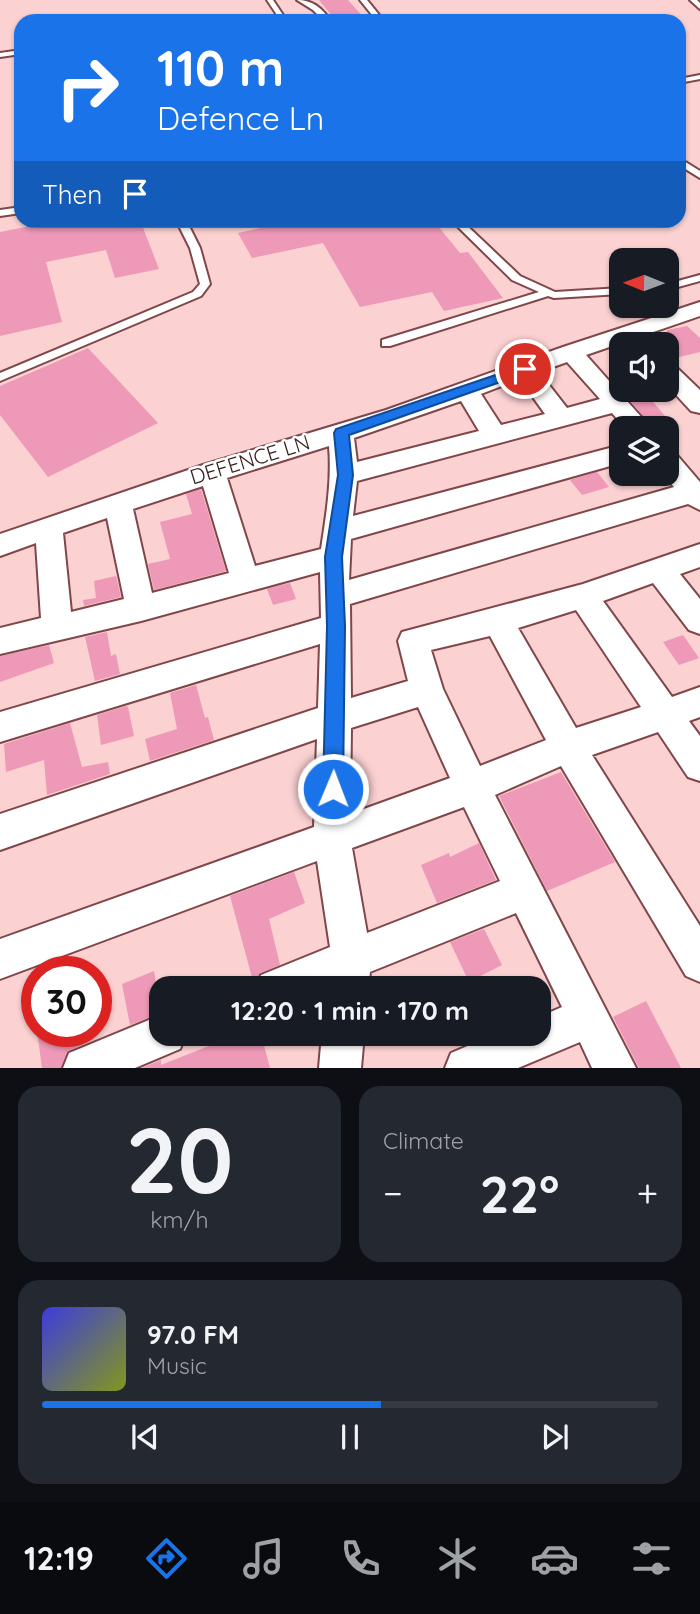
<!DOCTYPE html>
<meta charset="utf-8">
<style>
:root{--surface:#171b24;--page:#242831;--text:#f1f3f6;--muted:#9ea1a6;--line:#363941;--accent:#1a73e8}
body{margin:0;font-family:Quicksand,sans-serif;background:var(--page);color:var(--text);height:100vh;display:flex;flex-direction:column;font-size:26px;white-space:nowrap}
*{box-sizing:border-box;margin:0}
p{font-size:23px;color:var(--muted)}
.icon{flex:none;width:38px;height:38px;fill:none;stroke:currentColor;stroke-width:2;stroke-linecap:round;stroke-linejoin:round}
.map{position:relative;height:1068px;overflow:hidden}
.panel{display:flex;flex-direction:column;gap:18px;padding:18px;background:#0d0f14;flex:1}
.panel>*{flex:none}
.guide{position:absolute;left:14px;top:14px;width:672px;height:214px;border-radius:21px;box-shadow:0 2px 5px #0004;background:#1a73e8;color:#fff;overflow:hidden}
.needle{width:46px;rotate:271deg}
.controls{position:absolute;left:609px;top:248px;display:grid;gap:14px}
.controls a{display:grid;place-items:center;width:70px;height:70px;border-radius:14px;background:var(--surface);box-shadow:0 2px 5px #0004;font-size:35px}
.speed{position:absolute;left:21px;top:956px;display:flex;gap:14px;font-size:35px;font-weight:700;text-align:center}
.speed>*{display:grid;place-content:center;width:91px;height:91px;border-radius:50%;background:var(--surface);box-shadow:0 2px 5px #0004;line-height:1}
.speed .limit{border:10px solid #d22;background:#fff;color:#111}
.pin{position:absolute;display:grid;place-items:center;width:60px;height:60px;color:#fff;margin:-30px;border:4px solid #fff;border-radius:50%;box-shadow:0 2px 7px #0007}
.me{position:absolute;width:77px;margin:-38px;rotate:1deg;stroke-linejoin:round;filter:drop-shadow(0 0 5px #0008)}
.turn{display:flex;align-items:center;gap:24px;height:147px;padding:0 28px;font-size:32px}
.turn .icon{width:91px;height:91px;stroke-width:2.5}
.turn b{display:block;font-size:49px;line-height:60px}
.then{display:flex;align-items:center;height:66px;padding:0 28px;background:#0003;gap:14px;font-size:26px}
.big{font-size:52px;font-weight:700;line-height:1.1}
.panel .widget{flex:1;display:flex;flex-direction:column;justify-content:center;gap:10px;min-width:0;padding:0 24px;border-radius:21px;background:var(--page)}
.panel .dial{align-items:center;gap:0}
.dial b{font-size:91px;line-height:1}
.song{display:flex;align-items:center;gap:21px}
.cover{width:84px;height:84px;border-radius:10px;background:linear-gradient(135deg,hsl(240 70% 55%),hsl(70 70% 35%))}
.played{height:7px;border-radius:4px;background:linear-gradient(90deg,var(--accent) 55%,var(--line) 55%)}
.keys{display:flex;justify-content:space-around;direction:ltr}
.heat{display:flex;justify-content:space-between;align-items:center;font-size:38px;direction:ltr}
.panel .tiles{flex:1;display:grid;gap:18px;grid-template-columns:1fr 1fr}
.widget:last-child{grid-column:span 2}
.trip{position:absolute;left:149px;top:976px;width:402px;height:70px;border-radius:21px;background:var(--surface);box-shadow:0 2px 5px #0004;font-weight:700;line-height:70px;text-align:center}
.dock{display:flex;height:112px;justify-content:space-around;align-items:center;background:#090b0e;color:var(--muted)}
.dock .icon{width:49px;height:49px}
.dock .selected{color:var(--accent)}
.dock b{font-size:32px;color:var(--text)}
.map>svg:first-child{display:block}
.building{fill:#ed99b7}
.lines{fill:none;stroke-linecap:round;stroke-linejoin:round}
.service-casing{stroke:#80474a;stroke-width:4}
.minor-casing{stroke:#80474a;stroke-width:4}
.service{fill:#fff;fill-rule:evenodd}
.minor{fill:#fff;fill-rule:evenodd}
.route{fill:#1a73e8;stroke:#114b97;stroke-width:2}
.labels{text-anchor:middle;stroke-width:5;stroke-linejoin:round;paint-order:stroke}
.street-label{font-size:21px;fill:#341b1c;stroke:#fefefe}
</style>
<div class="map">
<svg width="700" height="1068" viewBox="0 0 700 1068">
<rect width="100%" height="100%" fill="#fbd1d2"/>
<!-- building -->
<path class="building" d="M319,0H348L367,21H336Z
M61,220H140L159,269L115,278L106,250L46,262L62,322L0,336V232Z
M298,220H433L460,253L468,252L503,298L444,311L432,292L360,307L323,243L252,258L238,233Z
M687,326L700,338V352L667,360V330Z
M88,348L158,423L48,477L0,415V386Z
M621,390H643L676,429H654Z
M597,472L609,487L582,495L570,480Z
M201,489L226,571L154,590L148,564L170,559L160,522L192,514L186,494Z
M116,576L121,597L84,606L83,600L96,598L94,581Z
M290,583L296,599L273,605L267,589Z
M107,632L111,656L116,654L120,674L95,681L85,637Z
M683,635L699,658L679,665L663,642Z
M49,645L54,663L0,682V656Z
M196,685L205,718L208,717L214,740L150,761L145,739L177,729L170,693Z
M126,706L128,707L134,736L101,745L97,715Z
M70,723L82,767L108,762L110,774L47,795L44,760L6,772L4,744Z
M561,772L615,862L547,891L499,796Z
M479,843L496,880L437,903L421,865L449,853L450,857Z
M294,872L305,903L269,919L280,965L260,973L254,985L230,896Z
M484,929L502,965L469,982L450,942Z
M154,971L161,1013L130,1025L122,984Z
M646,1001L681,1068H639L613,1017Z
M37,1031H81L83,1044L67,1052L61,1068H42Z
M222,1034H261L270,1068H142L161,1060V1065L224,1040Z"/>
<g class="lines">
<!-- service casing -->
<g class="service-casing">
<path id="service" d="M267,0H273L287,21H281Z
M297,0C312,0 323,8 330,21H324L313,10Z
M360,0H367L384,21H377Z
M690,0H697L700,3V9Z
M21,50V54L0,57V53Z
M700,75V79L679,83V79Z
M679,158L700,171V178L679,165Z
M21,207V213L0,216V210Z
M176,220H186L200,248L210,284L201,296L0,381V373L193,292L200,284L190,248Z
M451,220H461L520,276L555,292L621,288V294L554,298L548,296L390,346H382V340L539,292L512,280Z
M700,275V281L667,290V284Z"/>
</g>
<!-- minor casing -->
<g class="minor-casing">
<path id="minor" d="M700,302V316L586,355L652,429H626L612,413L357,481L353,516L621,445V463L351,539L349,580L674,487L663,474H667V452L676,454L700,482V510L688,504L350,604L351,698L408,681L398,641L402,632L583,584L700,544V567L680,574L700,599V634L689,630L653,583L603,601L672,697L700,687V717L689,721L700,736V781L688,777L658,732L592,755L700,926V982L686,976L561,766L495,795L636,1068H592L580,1042L518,1068H445L451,1053L496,1034H539V1017L562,1007L516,913L370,972L368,989H255L261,975L330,947L317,861L0,979V939L314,827L317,739L0,850V814L318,708L320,644L0,742V712L321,618L320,572L141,621L0,654V628L41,618L36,543L0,556V534L203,465L386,410L563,347ZM567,362L600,399L567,408L539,372ZM520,379L545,414L501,425L481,394ZM461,401L479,431L357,462L354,438ZM329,446C332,481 326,516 321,549L255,566L227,478ZM203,486L229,573L152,593L133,509ZM107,518L124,599L71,612L63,533ZM576,610L641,707L576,728L518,628ZM490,636L546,740L480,766L443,689L431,650ZM418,707L450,778L350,814L351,728ZM464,807L500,881L367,933L352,848Z
M667,363L675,366L700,390V413L691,411L667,385Z
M161,1015V1034H186L180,1049L135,1068H63L69,1053Z
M322,1034H364L361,1068H319Z"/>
</g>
<!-- service -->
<use href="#service" class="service"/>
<!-- minor -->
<use href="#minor" class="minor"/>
</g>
<!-- route -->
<path class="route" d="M525,365L529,366V372L349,435L353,475L342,557L345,626L343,789L340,796L333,798L326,796L323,789L327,626L325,557L338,475L334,433L336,429Z"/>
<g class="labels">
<!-- street labels -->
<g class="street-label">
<text transform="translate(250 460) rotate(-17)" y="7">DEFENCE LN</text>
</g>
</g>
</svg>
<div class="controls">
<a><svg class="needle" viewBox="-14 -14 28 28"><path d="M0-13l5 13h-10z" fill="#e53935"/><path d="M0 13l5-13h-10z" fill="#9ea1a6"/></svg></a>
<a><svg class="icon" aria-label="sound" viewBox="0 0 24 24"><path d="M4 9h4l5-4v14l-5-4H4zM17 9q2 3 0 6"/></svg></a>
<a><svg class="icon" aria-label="layers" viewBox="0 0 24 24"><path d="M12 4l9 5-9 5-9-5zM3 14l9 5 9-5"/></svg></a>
</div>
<div class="speed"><div class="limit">30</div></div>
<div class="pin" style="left:525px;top:369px;background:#d93025"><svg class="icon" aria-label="arrive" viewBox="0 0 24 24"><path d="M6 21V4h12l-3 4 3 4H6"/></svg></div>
<svg class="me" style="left:333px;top:789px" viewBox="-20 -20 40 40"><circle r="17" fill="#1a73e8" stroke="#fff" stroke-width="3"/><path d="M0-11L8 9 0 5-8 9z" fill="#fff"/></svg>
<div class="trip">12:20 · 1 min · 170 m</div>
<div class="guide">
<div class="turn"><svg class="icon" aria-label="right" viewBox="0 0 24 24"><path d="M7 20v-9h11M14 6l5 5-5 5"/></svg><div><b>110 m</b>Defence Ln</div></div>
<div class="then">Then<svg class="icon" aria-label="arrive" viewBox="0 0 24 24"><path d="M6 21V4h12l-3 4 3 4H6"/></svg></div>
</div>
</div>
<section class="panel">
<div class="tiles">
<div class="widget dial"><b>20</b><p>km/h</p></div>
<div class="widget"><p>Climate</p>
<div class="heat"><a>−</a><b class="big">22°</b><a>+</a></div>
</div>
<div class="widget">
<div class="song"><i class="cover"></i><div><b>97.0 FM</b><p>Music</p></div></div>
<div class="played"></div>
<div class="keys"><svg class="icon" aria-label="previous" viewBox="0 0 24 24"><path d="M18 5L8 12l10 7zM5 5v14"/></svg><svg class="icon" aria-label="pause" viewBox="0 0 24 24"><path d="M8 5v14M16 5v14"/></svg><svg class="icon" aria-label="next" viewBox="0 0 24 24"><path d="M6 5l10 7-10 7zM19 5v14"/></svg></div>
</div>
</div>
</section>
<nav class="dock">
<b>12:19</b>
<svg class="icon selected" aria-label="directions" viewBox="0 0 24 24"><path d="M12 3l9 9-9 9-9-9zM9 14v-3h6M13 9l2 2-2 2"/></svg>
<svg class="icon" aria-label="music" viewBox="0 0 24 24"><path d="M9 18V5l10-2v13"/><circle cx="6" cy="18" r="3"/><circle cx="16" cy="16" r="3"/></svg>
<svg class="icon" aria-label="phone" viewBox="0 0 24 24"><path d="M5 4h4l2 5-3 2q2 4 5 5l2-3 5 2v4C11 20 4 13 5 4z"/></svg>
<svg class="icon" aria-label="climate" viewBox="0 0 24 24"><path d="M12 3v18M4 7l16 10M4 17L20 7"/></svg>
<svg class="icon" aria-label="car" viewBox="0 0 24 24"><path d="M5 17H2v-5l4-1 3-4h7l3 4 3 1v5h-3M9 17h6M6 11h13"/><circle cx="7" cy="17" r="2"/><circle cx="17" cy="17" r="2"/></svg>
<svg class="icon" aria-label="filters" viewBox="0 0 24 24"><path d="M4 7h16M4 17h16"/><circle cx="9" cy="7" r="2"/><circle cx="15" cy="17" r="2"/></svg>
</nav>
